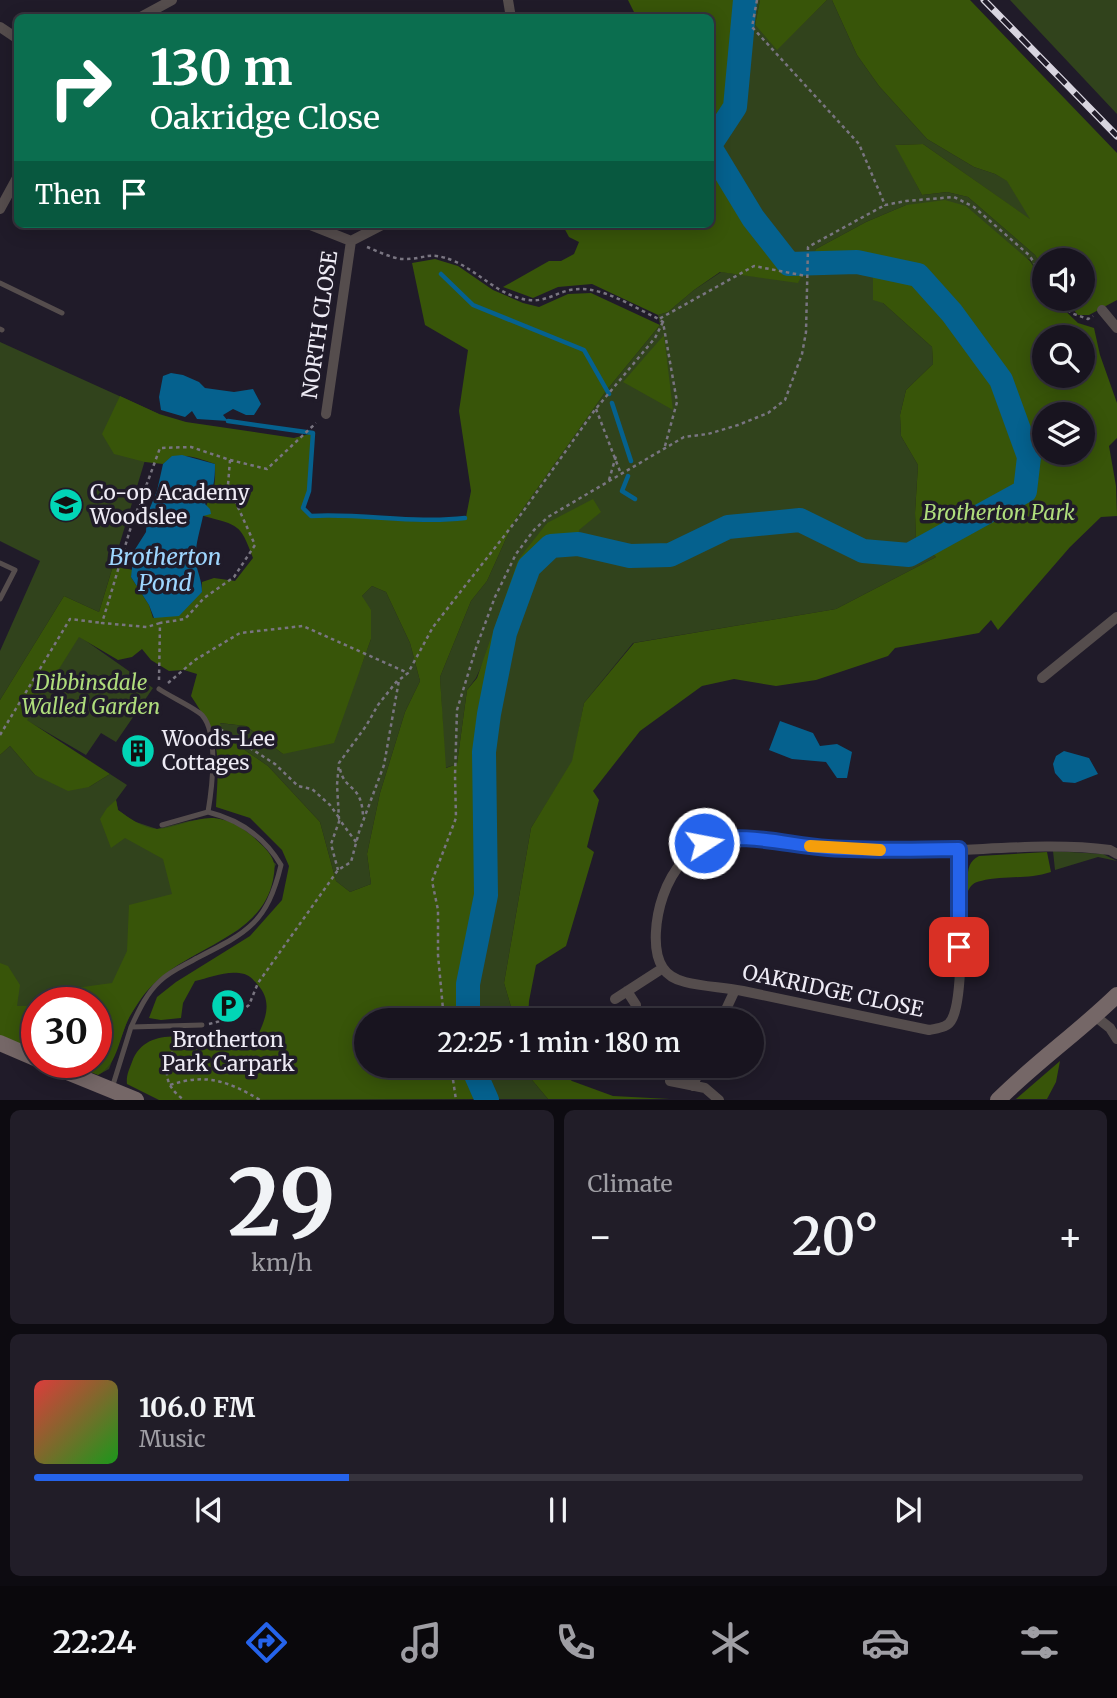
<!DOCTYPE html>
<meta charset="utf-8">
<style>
:root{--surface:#18141f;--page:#211d28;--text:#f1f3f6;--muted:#9f9ea4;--line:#36333d;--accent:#2563eb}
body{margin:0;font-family:Merriweather,serif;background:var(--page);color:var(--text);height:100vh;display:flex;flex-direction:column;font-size:26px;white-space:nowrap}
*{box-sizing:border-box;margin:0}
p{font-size:23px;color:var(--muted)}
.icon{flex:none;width:38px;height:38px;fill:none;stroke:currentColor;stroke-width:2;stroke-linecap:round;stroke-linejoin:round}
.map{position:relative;height:1100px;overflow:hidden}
.sheet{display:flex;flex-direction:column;gap:10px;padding:10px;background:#0d0b11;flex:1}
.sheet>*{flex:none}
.guide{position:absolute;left:14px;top:14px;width:700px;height:214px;border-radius:10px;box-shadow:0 4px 18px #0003,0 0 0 2px var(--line);background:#0b6e4f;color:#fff;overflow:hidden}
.buttons{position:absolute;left:1032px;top:248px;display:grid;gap:14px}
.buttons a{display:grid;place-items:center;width:63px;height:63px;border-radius:50%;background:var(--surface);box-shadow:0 4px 18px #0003,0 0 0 2px var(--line);font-size:35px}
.speed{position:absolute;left:21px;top:987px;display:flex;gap:14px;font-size:35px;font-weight:700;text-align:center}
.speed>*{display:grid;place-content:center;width:91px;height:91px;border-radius:50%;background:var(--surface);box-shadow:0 4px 18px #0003,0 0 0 2px var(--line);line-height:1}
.speed .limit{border:10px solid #d22;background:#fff;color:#111}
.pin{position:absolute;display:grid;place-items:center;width:60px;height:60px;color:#fff;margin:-30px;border-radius:14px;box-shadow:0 4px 10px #0006}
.me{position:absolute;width:77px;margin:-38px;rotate:79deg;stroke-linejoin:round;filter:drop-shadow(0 0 5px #0008)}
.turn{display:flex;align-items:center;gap:24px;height:147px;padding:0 21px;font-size:32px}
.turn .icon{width:91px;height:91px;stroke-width:2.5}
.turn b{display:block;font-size:49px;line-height:60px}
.then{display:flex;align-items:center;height:66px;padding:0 21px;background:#0003;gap:14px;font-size:26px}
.big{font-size:52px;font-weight:600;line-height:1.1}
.sheet .tile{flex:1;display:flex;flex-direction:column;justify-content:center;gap:10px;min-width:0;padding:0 24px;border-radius:10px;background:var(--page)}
.sheet .dial{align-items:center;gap:0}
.dial b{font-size:91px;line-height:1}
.song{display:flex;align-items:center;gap:21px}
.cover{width:84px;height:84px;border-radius:10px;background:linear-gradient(135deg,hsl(0 70% 55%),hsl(120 70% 35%))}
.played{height:7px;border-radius:4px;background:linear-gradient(90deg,var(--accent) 30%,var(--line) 30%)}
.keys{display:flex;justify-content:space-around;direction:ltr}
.heat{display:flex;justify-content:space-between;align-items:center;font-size:38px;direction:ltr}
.sheet .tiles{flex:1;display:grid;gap:10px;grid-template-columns:1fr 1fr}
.tile:last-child{grid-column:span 2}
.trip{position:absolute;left:354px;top:1008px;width:410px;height:70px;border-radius:35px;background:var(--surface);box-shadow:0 4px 18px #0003,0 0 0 2px var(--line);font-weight:600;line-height:70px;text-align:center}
.dock{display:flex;height:112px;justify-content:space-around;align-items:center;background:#0a080c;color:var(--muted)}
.dock .icon{width:49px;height:49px}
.dock .current{color:var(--accent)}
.dock b{font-size:32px;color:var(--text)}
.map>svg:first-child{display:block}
.green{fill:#31431c}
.forest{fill:#385509;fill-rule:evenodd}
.water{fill:#05618e}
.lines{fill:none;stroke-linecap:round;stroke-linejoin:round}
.stream{stroke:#05618e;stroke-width:4.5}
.river{stroke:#05618e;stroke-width:24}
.path{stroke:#797581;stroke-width:2.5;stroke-dasharray:3.5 3.5;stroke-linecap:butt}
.service{stroke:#554d4d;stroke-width:5}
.minor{stroke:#554d4d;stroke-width:10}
.secondary{stroke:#756767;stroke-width:16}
.rail-casing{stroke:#d8d4df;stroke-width:7}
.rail{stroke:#201b29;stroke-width:4.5;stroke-dasharray:13;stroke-linecap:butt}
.route-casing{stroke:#184099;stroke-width:18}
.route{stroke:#2563eb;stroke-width:12}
.slow{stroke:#f59e0b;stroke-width:12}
.labels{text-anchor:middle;stroke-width:7;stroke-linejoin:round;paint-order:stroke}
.street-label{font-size:21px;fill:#eeebf5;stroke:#201b29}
.poi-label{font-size:21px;fill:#eeebf5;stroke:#201b29;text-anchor:start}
.park-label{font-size:21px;font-style:italic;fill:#afdd7c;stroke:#201b29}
.water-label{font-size:23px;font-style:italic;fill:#9ed6fe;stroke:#201b29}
</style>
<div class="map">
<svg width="1117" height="1100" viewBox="0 0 1117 1100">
<rect width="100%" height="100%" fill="#201b29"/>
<!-- green -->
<path class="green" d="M745,0H760L755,25L777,49L827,0H832L857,55L879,86L927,139L974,167L995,174L1008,181L1032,221L923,144L896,145L922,195L947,192L968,197L1035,255L1045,271V285L1030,260L906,205L866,222L816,249L809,263L857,262L873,265L883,303L932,347L933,364L906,390L900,415L901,436L918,465L915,513L916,540L936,557L836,609L633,643L584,703L573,761L531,828L504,983L515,1020H468V984L486,895L484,752L489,714L505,633L529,567L551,546L547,523L476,678L467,690L457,764L445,768L440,677L471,601L487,581L513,523L606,391L660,325L658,315L668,312L694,290L721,272L798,282L807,263L789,264L753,218L711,147L735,107Z
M1010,0H1117V114Z
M0,342L159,414L99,612L64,596L0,700V651L40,561L0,541Z
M372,586L386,592L410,643L420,681L405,712L380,793L367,854L371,884L350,892L336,881L320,822L268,766L223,735L219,723L246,726L283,754L360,669L371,639L362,596Z
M79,636L153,688L116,742L101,733L86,755L26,720Z
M10,746L35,775L89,787L110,774L127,785L116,800L118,810L133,821L157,829L189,821L214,818L276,864L253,917L238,930L169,970L148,988L129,1017L109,1069L98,1075L96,1062V1003H37V1052L0,1037V755Z
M1053,851L1103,854L1117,861L1098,857L1055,870Z
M472,1066H528L532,1080L548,1099H487Z"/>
<!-- forest -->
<path class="forest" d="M628,0H745L735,107L711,145L710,18L631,17L634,12Z
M760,0H827L777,50L755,25Z
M832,0H970L1117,153V300L1089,315H1078L1064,299H1083V261H1045V271L1035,255L968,197L947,192L922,195L895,145L923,144L1030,219L1007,181L995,174L974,167L927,139L879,86L857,55Z
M711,147L753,218L790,264L808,263L816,249L866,222L906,205L945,200L966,206L1030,261L1045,285V299H1053L1078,323L1094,328L1100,355L1117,403V438L1109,446L1116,486L1117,516L1101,517L1070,547L998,630L991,620L979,633L895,648L888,656L816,680L776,686L734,679L702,686L640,731L593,791L599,800L587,847L594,852L566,946L536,965L529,1001L528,1020H515L504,983L531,828L572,761L584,703L634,643L836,609L936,557L916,540L915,513L918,465L901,436L900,415L906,390L933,364L932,347L883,303L873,300V265L857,262L808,263L798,283L720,272L694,290L668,312L658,315L592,284L558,287L533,298L503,287L549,261H561L574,254L579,242L569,237L562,224H710ZM1045,338H1083V376H1045ZM1045,415H1083V453H1045Z
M435,259L458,266L493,290L523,303L539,307L568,294L591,293L660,325L606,391L513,523L487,581L471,601L440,677L446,768L457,764L467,690L477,678L518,560L547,523L593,499L601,512L579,530L578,544L551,546L529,567L505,633L489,714L484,752L486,895L468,984V1020H366V1066H472L487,1099L159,1100L127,1084C126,1076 129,1070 132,1062C146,1023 194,1040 226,1041C236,1042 248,1037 258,1035C267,1016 272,1000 257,984C251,977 248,974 239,973C225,971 208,978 195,981L183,1003L181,1018L161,1020L149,1018L157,997L176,982L250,936L282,900L289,866L282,850L250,818L216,807C219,754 222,742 191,696L197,674L184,670L169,671L151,660L142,649L132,657L118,660L79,637L27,720L110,774L89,787L68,791L35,775L10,746L0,755V700L64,596L99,612L113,566L133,570L131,577L149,605L153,618L202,592V582L214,578L235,581L253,558C240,523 239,526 204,516C205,506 208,502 212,494C216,484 215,474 215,464C194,457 181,450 163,464L145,462L114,454L102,434L120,396L159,414L186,422L294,438L313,433L309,491L303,508L311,516C362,513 416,527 466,517L471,491L459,411L468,350L425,325L412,263ZM372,586L386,592L410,643L420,681L405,712L380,793L367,854L371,884L350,892L336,881L320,822L268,766L223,735L220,723L246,726L283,754L334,743L371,639V610L362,596Z
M664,335L673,410L623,382Z
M116,800L118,810C129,818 143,828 157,829C172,829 195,817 214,818C235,820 250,833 264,847C275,859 276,865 273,880C263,931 205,944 168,972C151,984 140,998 130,1016C119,1035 119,1064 98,1075L64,1062H96V1003H55L75,988L112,983L127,951L129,905L172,894L163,859L125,838L111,848L100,819L107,808Z
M1047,852L1051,872C1026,880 1004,875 981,881C974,882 971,885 968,891C968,877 965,863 979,856Z
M0,963L8,966L20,985L17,1006H37V1052L0,1037Z
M1060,1061L1056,1082L1047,1099H1016Z
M528,1066H552L572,1081L613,1096L670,1099H548L532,1080Z"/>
<!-- water -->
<path class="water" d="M171,373L183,375L199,382L205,388L234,392L253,389L261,404L254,415H246L233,409L223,415L228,421L197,419L192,411L185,417L161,410L159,397L163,376Z
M182,455L215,464C215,480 214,490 205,504L210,509L211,514L203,516C200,531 194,548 196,563C198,574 202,581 202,592L179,616L154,618L149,605L131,577L134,551L146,532L147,515L157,491L163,464L172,456Z
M780,721L813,733L820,746L837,744L852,752L847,778H837L826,762L792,759L769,750Z
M1064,751L1089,758L1098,774L1075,783L1063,782L1055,773L1053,764L1056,756Z"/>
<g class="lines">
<!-- stream -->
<path class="stream" d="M441,274L473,305L584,350L609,394
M612,403L631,461
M228,421L313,433L309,491L303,508L311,516C363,513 414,524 465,518
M628,476L622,491L635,499"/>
<!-- river -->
<path class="river" d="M710,145L735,107L745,0
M468,1020V984L486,895L484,752L489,714L505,633L529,567L551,546L578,544L630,556L670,555L728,527L800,520L863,551L909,555L1025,491L1029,457L1001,380L952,313L918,275L857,262L789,264L753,218L710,147
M472,1066L487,1100"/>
<!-- path -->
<path class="path" d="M757,0L752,27L859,144L885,205L906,201L954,197L974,207L1029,255L1045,279
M367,247C377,251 391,258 402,259C425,260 427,250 454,261C479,272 500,297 529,300C545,302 556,293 570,290C601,284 632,307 659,319
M1059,299L1071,313L1088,319L1093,316
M596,409L621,474
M665,446L677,402L663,322L659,319L754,266L806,276
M230,460L267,469L316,423
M609,480L616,456
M159,680L160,623L185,619L204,598L234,577L255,545L228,485L230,460L191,447L160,448L130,530L102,623L147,627L160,623
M168,683L195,660L240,633L303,626L408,673
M220,729L275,764L298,786L312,789L330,805L340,819L331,844L338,870
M0,735L70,619L102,623
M340,769C345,792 362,783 363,817
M356,842L339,819L337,785L339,763L366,726L378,705L397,681
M444,1020L438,955V910L432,881L456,818L455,776L457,710L476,648L495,597L516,554L534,530L548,517L684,437L708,434L738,425L768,413L785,400L802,354L806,332L808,247L885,205
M209,1024L232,1018L249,1005L258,983L338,870L351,862L359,832L384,765L399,680L408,673L433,627L522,513L594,411L655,338L663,322
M182,1033C169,1059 155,1079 184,1100
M451,1066L456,1100
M170,1085C206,1073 228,1081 260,1100"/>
<!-- service -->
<path class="service" d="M0,283L62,313
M0,329L2,330
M0,563L15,570L0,599
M162,825L208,812
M131,1027C139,1010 146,994 160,981C170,971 185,965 197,958C248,932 267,923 281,865C264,836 240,820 208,812C212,788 219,734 202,715C195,708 169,696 159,689
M112,1088L131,1027L202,1025"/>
<!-- minor -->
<path class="minor" d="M508,0L511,18
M139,18L172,0
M0,27L18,39
M0,209L18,176
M308,224L351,241
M351,241L384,224
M1102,310L1117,328
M326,414L351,241
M1042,678L1117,617
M959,849C959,885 966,992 952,1019C948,1028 938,1028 929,1030C867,1017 805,1004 743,991C724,987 704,987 685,982C677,980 668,976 663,968C651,950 656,916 663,896C672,870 691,845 719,838C741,833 765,841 787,844C824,848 861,850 898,851C969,853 1039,841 1110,850L1117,854
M627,991L636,1005
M615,999L663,968
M1095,1016L1110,1028L1117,1039
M721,1020L735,990
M670,1081L705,1088L719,1100
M693,1086L701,1066"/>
<!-- secondary -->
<path class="secondary" d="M0,1043L37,1059
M43,1062L136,1100
M998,1100C1036,1062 1079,1032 1117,995"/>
<!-- rail casing -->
<g class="rail-casing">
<path id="rail" d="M984,0L1117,136"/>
</g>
<!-- rail -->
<use href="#rail" class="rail"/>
</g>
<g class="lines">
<!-- route casing -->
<g class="route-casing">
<path id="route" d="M704,843C744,831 786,845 828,848C872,851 915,850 959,849V947"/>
</g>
<!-- route -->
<use href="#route" class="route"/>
<!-- slow -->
<path class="slow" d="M810,846L880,850"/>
</g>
<!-- icons -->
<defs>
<g id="school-disc" transform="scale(1.75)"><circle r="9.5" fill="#01d5b6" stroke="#201b29"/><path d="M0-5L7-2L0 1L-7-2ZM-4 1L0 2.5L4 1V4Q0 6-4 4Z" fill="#111"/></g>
<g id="building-disc" transform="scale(1.75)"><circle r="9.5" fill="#01d5b6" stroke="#201b29"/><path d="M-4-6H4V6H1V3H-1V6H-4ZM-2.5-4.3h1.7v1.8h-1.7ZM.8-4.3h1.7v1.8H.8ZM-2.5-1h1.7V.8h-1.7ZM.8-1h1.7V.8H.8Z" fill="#111"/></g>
<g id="parking-disc" transform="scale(1.75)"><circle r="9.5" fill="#01d5b6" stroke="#201b29"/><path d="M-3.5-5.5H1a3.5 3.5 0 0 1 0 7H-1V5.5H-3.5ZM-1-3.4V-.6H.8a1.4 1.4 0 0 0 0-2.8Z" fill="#111"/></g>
</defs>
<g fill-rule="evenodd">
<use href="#school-disc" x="66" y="505"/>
<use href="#building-disc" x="138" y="751"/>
<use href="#parking-disc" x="228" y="1006"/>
</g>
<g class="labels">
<!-- street labels -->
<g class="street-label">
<text transform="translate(320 325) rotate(-82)" y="7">NORTH CLOSE</text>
<text transform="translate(833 991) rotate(12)" y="7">OAKRIDGE CLOSE</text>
</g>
<!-- poi labels -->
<g class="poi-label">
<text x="90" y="500">Co-op Academy<tspan x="90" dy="24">Woodslee</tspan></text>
<text x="162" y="746">Woods-Lee<tspan x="162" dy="24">Cottages</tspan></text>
<text x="228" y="1047" text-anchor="middle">Brotherton<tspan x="228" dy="24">Park Carpark</tspan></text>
</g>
<!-- park labels -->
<g class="park-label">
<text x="999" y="520">Brotherton Park</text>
<text x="91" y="690">Dibbinsdale<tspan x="91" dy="24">Walled Garden</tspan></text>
</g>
<!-- water labels -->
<g class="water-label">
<text x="165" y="565">Brotherton<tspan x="165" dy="26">Pond</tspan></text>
</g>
</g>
</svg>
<div class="buttons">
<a><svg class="icon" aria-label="sound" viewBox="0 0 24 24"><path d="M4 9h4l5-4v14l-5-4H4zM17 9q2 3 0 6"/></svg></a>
<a><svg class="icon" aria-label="search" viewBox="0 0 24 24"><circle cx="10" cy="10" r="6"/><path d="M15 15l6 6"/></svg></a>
<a><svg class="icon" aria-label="layers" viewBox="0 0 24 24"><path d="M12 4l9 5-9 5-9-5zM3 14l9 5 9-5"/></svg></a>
</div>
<div class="speed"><div class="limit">30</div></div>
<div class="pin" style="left:959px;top:947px;background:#d93025"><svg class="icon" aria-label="arrive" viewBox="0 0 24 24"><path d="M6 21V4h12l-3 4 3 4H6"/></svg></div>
<svg class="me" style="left:704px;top:843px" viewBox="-20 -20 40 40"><circle r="17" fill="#2563eb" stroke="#fff" stroke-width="3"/><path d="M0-11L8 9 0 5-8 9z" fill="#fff"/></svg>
<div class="trip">22:25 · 1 min · 180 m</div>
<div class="guide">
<div class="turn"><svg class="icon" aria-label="right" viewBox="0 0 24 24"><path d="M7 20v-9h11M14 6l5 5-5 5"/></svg><div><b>130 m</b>Oakridge Close</div></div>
<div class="then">Then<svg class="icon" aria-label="arrive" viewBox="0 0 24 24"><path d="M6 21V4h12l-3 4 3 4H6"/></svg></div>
</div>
</div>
<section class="sheet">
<div class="tiles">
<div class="tile dial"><b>29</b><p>km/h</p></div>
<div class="tile"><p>Climate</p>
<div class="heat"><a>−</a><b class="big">20°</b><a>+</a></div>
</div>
<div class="tile">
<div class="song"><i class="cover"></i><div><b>106.0 FM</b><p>Music</p></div></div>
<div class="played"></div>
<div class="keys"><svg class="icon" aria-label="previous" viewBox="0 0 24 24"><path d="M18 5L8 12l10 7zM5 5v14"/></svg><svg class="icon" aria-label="pause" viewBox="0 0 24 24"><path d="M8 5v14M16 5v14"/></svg><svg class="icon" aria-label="next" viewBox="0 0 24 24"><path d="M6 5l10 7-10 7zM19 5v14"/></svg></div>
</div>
</div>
</section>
<nav class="dock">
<b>22:24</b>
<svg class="icon current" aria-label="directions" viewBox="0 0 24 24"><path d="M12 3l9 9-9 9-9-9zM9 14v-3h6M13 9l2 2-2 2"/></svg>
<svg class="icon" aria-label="music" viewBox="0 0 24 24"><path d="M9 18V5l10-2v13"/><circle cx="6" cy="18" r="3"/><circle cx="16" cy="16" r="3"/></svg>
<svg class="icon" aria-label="phone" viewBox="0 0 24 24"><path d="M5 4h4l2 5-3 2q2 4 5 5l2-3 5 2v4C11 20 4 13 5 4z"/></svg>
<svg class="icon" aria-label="climate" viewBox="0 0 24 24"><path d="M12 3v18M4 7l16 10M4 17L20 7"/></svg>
<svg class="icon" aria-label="car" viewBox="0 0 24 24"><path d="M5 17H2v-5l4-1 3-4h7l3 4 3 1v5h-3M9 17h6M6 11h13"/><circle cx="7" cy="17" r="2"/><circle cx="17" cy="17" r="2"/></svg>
<svg class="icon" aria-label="filters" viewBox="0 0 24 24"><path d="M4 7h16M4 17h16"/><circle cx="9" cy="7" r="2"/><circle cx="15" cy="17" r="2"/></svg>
</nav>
